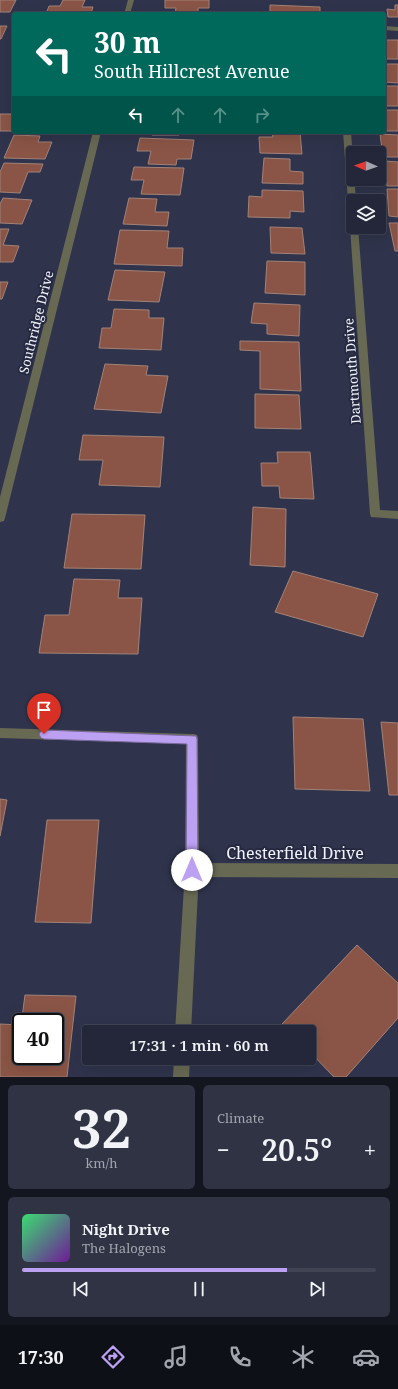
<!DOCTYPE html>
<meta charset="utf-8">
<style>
:root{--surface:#232739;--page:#2f3344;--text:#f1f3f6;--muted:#a3a5ae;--line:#404453;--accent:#bca0f2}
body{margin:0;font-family:"Noto Serif",serif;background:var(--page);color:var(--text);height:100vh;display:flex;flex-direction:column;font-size:15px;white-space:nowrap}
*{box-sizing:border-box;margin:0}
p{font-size:13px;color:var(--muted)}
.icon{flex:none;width:22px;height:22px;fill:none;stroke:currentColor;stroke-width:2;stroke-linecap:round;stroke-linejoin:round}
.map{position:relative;height:1077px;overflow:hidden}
.drawer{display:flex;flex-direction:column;gap:8px;padding:8px;background:#13151f;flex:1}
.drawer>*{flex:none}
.hud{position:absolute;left:12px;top:12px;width:374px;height:122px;border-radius:4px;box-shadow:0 4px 16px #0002,0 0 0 1px var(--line);background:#00695c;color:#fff;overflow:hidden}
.needle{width:26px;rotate:272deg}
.buttons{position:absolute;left:346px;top:146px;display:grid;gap:8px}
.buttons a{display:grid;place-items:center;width:40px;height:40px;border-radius:4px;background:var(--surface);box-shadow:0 4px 16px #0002,0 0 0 1px var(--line);font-size:20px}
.speed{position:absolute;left:12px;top:1013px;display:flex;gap:8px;font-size:20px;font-weight:700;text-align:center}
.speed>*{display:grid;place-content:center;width:52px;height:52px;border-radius:50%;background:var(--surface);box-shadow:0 4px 16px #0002,0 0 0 1px var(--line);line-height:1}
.speed .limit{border:2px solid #111;border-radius:6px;background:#fff;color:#111}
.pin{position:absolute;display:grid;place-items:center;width:34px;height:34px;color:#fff;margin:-41px -17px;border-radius:50% 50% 50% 0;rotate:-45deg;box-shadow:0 0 4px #0007}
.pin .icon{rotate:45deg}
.me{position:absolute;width:44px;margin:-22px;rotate:0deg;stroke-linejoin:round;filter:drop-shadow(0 0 3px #0008)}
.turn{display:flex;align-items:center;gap:14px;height:84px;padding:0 16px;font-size:18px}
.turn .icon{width:52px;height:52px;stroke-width:2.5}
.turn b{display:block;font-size:28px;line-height:34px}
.lanes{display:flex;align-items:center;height:38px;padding:0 16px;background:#0003;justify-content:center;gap:20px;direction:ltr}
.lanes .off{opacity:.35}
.big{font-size:30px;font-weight:600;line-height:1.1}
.drawer .widget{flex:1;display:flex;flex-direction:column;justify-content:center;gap:6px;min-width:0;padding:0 14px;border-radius:6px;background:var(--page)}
.drawer .dial{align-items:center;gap:0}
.dial b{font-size:52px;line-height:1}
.song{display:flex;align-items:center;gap:12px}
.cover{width:48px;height:48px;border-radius:6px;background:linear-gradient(135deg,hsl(140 70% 55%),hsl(280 70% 35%))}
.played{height:4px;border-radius:2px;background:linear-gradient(90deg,var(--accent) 75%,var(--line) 75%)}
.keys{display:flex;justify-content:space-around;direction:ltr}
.heat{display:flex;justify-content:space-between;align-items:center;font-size:22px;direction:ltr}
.drawer .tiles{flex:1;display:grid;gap:8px;grid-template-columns:1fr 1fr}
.widget:last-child{grid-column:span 2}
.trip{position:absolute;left:82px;top:1025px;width:234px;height:40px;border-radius:4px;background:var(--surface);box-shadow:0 4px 16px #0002,0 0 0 1px var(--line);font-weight:600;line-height:40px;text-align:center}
.dock{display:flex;height:64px;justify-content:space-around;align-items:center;background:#0e1017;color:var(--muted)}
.dock .icon{width:28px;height:28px}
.dock .selected{color:var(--accent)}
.dock b{font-size:18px;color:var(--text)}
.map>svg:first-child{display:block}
.building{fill:#8a5546;stroke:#a28278;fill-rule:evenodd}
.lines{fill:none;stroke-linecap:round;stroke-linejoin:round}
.minor{fill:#686953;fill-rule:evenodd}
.tertiary{fill:#686953;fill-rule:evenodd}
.route{fill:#bca0f2;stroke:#7a689d}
.labels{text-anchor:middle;stroke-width:4;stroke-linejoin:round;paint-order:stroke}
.street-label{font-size:13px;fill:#f1f3fc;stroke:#262a41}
.near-street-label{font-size:16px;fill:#f1f3fc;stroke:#262a41}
</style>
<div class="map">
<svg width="398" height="1077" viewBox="0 0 398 1077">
<rect width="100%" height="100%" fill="#2f344c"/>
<!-- building -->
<path class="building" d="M0,0H16L10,12H0Z
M63,0H85L82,7H93L91,14H46L49,6H60Z
M165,0H209V8H198V14H175L176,8H165Z
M270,5L320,7V14H270Z
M395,5H398V17H388L387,9L395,10Z
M0,26H7L1,39H0Z
M384,40H398V59H384Z
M384,64H398V83L384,82Z
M384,86H398V106H384Z
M384,110H398V131H384Z
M14,112V131H0V114H13Z
M153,132H179V135H152Z
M272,132H300L302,154L260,153L259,137H273Z
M380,134L398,135V157H383Z
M14,135L40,136L38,142H52L45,159L4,158Z
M140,138L194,140L191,159H177L176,165L148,164L151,151H137Z
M264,158L290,159V171L303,172V184L262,183Z
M385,161L398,162V186H387Z
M4,163L43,164L40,172H28L20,193L0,192V172Z
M134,167L184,168L180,195L141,194L144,180H131Z
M387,189H398V217L389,216Z
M262,190L303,191L304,212L290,211V218L248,217L249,196L262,197Z
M3,198L32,200L22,224L0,223V204Z
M129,198L157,199L155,212H169L167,226L123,224Z
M389,223H398V251H395Z
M270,227L302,228L305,254L271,253Z
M0,229H9L3,245L19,246L13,262H0Z
M120,230L169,231L167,248H183L182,266L114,264Z
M267,261L305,262V295L265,293Z
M115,270L165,272L159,302L108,300Z
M0,282H8L2,299H0Z
M254,303L300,305L299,336L267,334V324L251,323Z
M114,309L149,310V318H164L161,350L99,348L102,328H111Z
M240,341L299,342L301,391L260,389V351L240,350Z
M105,364L148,366L146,375L168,376L161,413L94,409Z
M255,394L299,395L301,429L255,428Z
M83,435L164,437L160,487L99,485L103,460H79Z
M277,452H310L314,499L280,498L279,486H262L261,463H278Z
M253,507L286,509L285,567L250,565Z
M72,514L145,515L141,569L64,568Z
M293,571L378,594L363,637L275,612Z
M74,579L120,580L118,598H142L138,654L39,653L45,615H69Z
M293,717L363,719L370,791L295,789Z
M381,722L398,723V795H389Z
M0,799L7,800L0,836Z
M47,820H99L91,923L35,922Z
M357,945L398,983V1018L346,1077H334L309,1051V1032H290L282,1024Z
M25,995L76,996L67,1077H0V1024L21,1025ZM21,1022H55V1056H21Z"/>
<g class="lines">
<!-- minor -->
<path class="minor" d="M128,0H134L130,14H124Z
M384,26L398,27V31L384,30Z
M93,132H101L5,518L4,521L0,522V497Z
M343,132H351L356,201H353V216L349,214Z
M351,225H353V227H358L380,510L398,511V519L371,517L370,514L350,227Z
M0,728L192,734L197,735L198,739L197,743L192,744L0,738Z
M192,863L398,864V878L192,877L187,875L185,870L187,865Z"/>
<!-- tertiary -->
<path class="tertiary" d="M192,734L197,735L198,739L199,870L191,1032H175L185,870L186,739L187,735Z
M174,1058H190L189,1077H173Z"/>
</g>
<!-- route -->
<path class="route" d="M44,730L196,736L197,739L198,870L196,874L192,876L188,874L186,870L187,744L44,739L41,738L39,734L41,731Z"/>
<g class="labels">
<!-- street labels -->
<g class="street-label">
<text transform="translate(36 322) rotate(-76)" y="5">Southridge Drive</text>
<text transform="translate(352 371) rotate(-94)" y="5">Dartmouth Drive</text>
</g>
<!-- near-street labels -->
<g class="near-street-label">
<text x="295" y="859">Chesterfield Drive</text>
</g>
</g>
</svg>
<div class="buttons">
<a><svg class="needle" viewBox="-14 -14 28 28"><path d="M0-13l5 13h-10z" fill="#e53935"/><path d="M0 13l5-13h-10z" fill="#a3a5ae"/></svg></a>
<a><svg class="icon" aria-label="layers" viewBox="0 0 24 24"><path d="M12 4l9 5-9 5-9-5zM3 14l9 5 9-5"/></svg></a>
</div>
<div class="speed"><div class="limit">40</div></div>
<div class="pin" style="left:44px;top:734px;background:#d93025"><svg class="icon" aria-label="arrive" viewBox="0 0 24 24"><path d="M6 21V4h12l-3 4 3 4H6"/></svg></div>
<svg class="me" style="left:192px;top:870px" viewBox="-20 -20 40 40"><circle r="19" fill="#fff"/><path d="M0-13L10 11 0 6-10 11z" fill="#bca0f2"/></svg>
<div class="trip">17:31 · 1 min · 60 m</div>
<div class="hud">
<div class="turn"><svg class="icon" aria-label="left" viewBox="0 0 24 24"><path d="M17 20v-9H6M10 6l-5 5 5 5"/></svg><div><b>30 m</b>South Hillcrest Avenue</div></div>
<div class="lanes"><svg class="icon" aria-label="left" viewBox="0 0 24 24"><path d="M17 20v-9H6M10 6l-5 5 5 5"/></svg><svg class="icon off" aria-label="ahead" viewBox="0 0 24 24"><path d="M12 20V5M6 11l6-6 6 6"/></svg><svg class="icon off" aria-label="ahead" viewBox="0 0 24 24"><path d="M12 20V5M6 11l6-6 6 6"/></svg><svg class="icon off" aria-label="right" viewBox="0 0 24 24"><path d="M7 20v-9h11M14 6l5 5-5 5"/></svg></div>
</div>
</div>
<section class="drawer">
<div class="tiles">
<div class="widget dial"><b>32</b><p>km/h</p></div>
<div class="widget"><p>Climate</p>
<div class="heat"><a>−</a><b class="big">20.5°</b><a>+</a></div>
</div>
<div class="widget">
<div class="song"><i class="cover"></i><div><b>Night Drive</b><p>The Halogens</p></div></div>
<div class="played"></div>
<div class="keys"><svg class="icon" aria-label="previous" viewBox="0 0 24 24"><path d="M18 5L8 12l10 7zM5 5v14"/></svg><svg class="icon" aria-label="pause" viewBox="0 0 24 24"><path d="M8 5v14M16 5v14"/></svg><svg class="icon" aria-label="next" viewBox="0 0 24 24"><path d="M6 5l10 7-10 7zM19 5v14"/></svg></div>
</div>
</div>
</section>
<nav class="dock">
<b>17:30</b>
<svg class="icon selected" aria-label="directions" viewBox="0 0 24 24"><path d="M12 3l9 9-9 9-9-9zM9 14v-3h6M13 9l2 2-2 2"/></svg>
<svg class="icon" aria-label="music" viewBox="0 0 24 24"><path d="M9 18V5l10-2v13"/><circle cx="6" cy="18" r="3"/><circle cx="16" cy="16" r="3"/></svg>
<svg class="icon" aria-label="phone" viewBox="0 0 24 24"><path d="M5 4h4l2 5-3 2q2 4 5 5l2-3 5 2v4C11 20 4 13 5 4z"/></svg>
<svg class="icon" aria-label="climate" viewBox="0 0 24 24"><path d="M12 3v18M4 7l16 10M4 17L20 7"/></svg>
<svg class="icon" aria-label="car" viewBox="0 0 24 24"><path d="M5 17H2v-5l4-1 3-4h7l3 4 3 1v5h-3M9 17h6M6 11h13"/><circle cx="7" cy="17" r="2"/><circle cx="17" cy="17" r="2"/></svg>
</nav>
